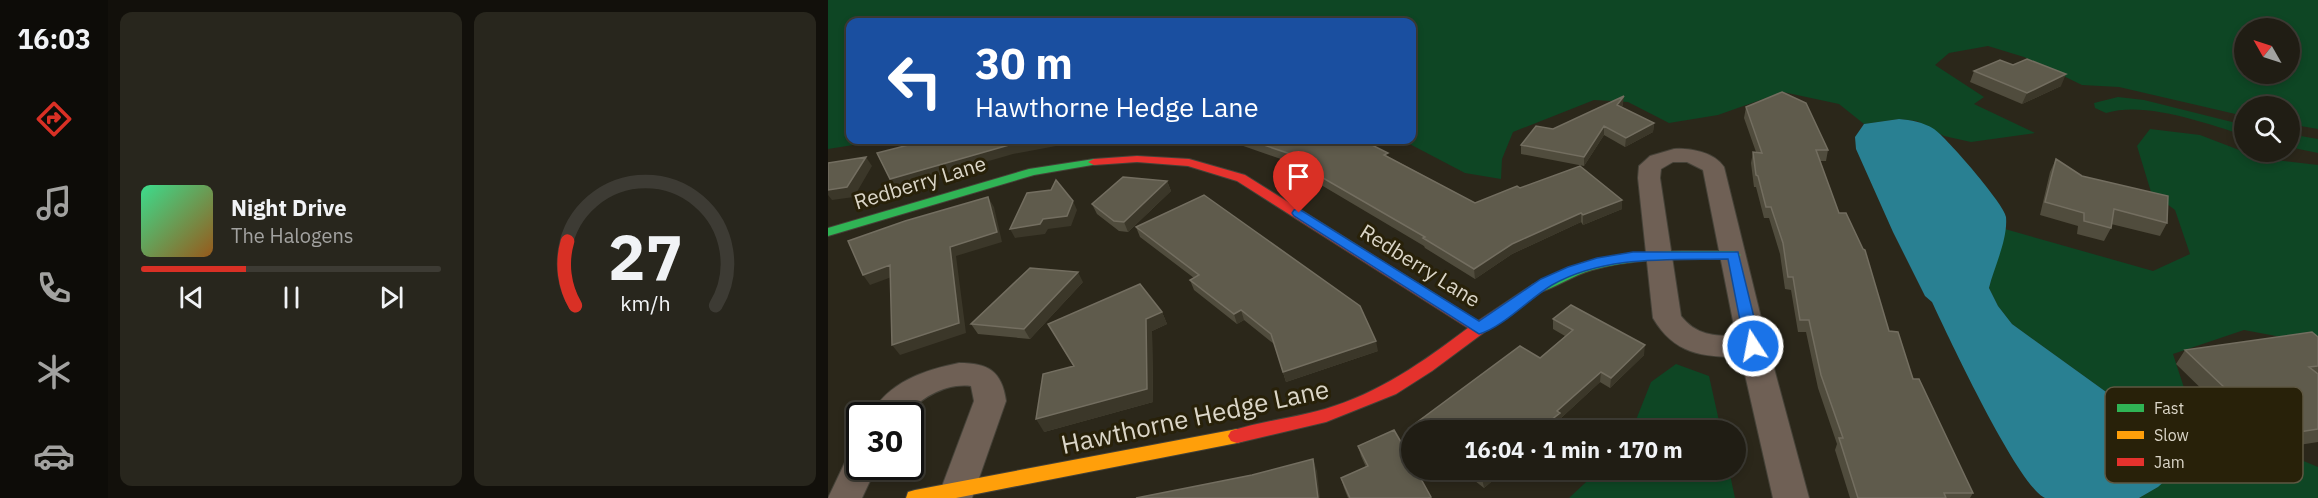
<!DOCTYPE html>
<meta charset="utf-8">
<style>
:root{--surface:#201d14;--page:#28261d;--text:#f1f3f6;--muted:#a2a2a0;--line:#3d3b34;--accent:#d93025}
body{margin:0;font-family:"IBM Plex Sans",sans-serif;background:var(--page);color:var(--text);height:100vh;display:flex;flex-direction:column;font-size:22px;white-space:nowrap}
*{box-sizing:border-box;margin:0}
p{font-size:20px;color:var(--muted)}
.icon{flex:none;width:33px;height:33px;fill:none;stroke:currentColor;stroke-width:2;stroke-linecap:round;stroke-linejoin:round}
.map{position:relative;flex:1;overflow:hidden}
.details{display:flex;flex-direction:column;gap:12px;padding:12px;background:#12100b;width:720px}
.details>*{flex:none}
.guide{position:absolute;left:18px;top:18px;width:570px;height:126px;border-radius:12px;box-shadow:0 3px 9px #0003,0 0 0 2px var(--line);background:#1a4fa0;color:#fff;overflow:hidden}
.needle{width:39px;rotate:309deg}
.tools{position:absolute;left:1406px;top:18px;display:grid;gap:12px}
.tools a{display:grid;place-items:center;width:66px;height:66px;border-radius:50%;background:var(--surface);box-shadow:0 3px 9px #0003,0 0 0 2px var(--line);font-size:30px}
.speed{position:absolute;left:18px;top:402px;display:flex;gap:12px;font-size:30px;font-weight:700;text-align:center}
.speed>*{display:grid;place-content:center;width:78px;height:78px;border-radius:50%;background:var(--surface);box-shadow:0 3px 9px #0003,0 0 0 2px var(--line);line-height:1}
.speed .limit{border:3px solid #111;border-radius:9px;background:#fff;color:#111}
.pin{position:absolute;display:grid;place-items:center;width:51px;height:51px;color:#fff;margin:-62px -26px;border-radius:50% 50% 50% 0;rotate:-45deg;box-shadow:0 0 6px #0007}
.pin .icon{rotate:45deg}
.me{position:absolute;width:66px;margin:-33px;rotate:349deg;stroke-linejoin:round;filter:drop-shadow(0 0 4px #0008)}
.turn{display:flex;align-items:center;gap:21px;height:126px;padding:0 30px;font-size:27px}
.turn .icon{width:78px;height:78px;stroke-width:2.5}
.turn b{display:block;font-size:42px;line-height:51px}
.details .card{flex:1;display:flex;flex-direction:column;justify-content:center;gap:9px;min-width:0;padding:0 21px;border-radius:12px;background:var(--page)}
.details .dial{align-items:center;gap:0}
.dial svg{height:156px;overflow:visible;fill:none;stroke:var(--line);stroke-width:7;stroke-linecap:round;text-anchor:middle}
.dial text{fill:var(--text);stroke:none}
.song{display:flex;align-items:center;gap:18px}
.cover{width:72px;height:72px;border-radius:9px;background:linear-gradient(135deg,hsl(150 70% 55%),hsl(30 70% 35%))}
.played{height:6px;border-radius:3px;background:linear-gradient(90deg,var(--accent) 35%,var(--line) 35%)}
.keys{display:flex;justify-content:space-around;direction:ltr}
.details .tiles{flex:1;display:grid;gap:12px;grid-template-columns:repeat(2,1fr)}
.trip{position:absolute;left:573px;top:420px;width:345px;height:60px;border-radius:30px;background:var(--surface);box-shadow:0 3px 9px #0003,0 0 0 2px var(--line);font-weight:700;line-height:60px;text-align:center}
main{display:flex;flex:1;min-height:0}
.tab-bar{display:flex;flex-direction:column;width:108px;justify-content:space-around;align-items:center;background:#0d0c08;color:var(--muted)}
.tab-bar .icon{width:42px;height:42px}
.tab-bar .current{color:var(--accent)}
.tab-bar b{font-size:27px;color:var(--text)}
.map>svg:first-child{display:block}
.green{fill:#0e4624;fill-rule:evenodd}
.water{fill:#298092}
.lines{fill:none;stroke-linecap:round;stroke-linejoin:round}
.street-casing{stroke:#454238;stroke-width:2}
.fast-casing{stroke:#454238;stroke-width:2}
.slow-casing{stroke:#454238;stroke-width:2}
.jam-casing{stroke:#454238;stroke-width:2}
.street{fill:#6f6055;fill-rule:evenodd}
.fast{fill:#30b455;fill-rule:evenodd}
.slow{fill:#ff9f0a;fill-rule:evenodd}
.jam{fill:#e5322d;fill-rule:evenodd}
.wall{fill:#504c3d}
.shaded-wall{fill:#3b3729}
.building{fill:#5f5b4c;stroke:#736e60;stroke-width:1.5}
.route{fill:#1a73e8;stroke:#114b97;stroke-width:1.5}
.labels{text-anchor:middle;stroke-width:6;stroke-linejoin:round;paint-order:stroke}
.street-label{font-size:21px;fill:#dbd6c8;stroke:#282109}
.near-street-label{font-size:26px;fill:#dbd6c8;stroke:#282109}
.key{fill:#282109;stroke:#5e5742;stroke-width:1.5}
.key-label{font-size:16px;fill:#dbd6c8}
</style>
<main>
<nav class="tab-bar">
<b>16:03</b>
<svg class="icon current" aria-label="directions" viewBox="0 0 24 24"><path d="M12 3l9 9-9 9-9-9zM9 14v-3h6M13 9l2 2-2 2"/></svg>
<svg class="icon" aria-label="music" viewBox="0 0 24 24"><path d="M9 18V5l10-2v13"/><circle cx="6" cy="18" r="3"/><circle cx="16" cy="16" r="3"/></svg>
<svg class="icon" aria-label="phone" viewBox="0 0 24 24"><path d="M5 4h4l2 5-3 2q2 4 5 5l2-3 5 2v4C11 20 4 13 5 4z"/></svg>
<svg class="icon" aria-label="climate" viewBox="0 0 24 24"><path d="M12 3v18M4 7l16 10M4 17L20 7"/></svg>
<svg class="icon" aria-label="car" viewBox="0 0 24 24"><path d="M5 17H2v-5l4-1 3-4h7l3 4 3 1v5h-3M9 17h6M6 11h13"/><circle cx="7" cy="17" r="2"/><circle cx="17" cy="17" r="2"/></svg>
</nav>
<section class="details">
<div class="tiles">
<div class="card">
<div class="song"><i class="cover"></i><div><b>Night Drive</b><p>The Halogens</p></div></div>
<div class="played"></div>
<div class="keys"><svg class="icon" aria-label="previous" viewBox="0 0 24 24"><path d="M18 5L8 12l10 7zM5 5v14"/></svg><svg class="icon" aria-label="pause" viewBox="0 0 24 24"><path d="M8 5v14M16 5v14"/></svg><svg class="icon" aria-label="next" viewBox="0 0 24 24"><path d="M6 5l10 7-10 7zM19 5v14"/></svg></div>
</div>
<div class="card dial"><svg viewBox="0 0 100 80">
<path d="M14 69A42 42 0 1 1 86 69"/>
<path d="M14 69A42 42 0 0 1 10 36" stroke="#d93025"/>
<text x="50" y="56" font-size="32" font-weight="700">27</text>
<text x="50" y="72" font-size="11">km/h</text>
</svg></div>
</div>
</section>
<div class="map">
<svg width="1490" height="498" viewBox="0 0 1490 498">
<rect width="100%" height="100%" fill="#2b271a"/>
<!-- green -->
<path class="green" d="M0,0H1490V129L1461,124V106H1416V116L1291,87L1254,85L1196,57L1160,46L1121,53L1107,65L1156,97L1146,104L1207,133L1143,142L1116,136L1089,121L1071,119L1036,124L1011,104L955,92L890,115L841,123L800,102L766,100L685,132L674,159L673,179L637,173L574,140H584V22H22V140H57L0,149ZM1416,28H1461V74H1416Z
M1290,97L1316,100L1416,125V135C1376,123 1318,101 1278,113L1267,108L1266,103Z
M1322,129L1372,135L1432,158L1490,165V344L1416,330L1345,354L1359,397L1449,450L1490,467V498H1311L1330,487L1299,407L1184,324L1170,306L1161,288L1177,229L1325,271L1362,254L1347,210L1323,192L1309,146Z
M1461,134L1490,139V153L1461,147Z
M848,364L881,376L893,430H804L823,382Z
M771,470H901L907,498H741Z"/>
<!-- water -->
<path class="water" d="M1071,119C1083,120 1095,122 1106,129C1118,137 1177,205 1178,217C1180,240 1166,267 1161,288L1170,306L1184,324L1299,407L1329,433L1346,461L1343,475L1330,487L1311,498H1217C1190,486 1120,336 1104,302L1097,296L1065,232L1028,149L1027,137L1036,124Z"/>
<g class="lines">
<!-- street casing -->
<g class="street-casing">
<path id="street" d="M846,149C862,148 886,152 896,167L940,346L981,498H945L913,357C874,357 846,354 825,318L810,178L811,166L822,156ZM845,162H859L875,170L908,336C886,336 868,335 853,316L832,178L833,169Z
M131,363C160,363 174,371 178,401L144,498H118L113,489L146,401L143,386C119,383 93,397 77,416H42C60,382 96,370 131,363Z
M32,452V466H49L34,498H0L20,456Z"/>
</g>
<!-- fast casing -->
<g class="fast-casing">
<path id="fast" d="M266,159L272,162L270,164L206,175L0,236V228L201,169Z
M854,251H906L913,255L906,259C859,259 810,257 764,270C745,275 728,288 709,293L702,288L704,285C753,261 800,252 854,251Z"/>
</g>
<!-- slow casing -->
<g class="slow-casing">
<path id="slow" d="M409,429L415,431L418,436L415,441L409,443L128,498H78L80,492L87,490Z"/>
</g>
<!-- jam casing -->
<g class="jam-casing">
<path id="jam" d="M309,156L361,159L417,175L650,321L704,285L709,283L716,288L604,371L568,394L498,422L409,443L403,441L400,436L403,431C433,421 466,418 497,409C551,393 595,362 640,328L409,181L360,166L309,162L266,165L260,162L266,159Z"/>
</g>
<!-- street -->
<use href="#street" class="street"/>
<!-- fast -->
<use href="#fast" class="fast"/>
<!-- slow -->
<use href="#slow" class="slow"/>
<!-- jam -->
<use href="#jam" class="jam"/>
</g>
<!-- wall -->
<path class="wall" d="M1146,71L1233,86L1194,104L1142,82Z
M795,104L794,107L826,123L825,132L797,147L776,135L756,166L693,154V145L725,129Z
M918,107L1000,150L998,161H992L1011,213L1061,331L1145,493L1142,498H1022L1007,450L1009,444L990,388L978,332H970L963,290L957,289L952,254L941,218H936L928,187H926L923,163L925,152H928L916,118Z
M384,140H534L561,157L647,203L692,188L794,209L755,225L753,222L684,254L647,279L597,248L596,246L478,176L476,167L401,141L399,142Z
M1228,159L1254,176L1339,223L1332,236L1283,224V228L1276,241L1249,234L1250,226L1212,215L1222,172Z
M339,181L343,191L300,232L291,231L269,214L264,204Z
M308,227L550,351L458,382L446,344L416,320L409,324L366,290L362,280L366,278L312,237Z
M255,282L202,339L150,334L143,324Z
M334,312L339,324L324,331L325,402L216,432L246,367L220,324Z
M725,319L816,355L782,388L772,382L732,419V423L723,430H589L588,423L712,358L737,336L725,329Z
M1490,337V442L1446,449L1397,402L1388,403L1348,364L1357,350Z
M530,446L603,497V498H520L516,488L513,478L538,467L533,456Z
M633,470H677L656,488Z"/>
<!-- shaded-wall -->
<path class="shaded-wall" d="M1238,74L1233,86L1194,104L1199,93Z
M796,96L795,104L789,114V105Z
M826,123L825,132L797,147L798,138Z
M776,126V135L756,166V157Z
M210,140H244V143L185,154L67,188L62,179L181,145Z
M38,157L44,166L26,197L4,200L0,195V190Z
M339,181L343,191L300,232L296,222Z
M160,197L166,207L174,242L128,256L138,333L72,355L64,345L122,247Z
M794,200V209L755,225V215Z
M245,201L249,210L243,226L220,229L217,234L187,238L182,229L215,219Z
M753,213V222L684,254L647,279L646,269L684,244Z
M62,265L69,275L42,285L35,275Z
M250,272L255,282L202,339L196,329Z
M413,310L416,320L409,324L406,314Z
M334,312L339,324L324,331L325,402L216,432L208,419L318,319Z
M548,341L550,351L458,382L455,372Z
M817,345L816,355L782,388L783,378Z
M773,372L772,382L732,419V423L723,430H710L729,411Z
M485,459L489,471L492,498H490Z
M664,470H677L656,488L654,478Z"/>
<!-- building -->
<path class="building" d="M1199,59L1238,74L1199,93L1146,71L1172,60L1185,65Z
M954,92L978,103L1000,150H988L1011,213H1018L1035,249L1037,250L1061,331L1070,332L1085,379H1091L1145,493H1116L1118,498H1030L1011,438H1015L993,375L981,320H972L965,277H960L955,243L943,207H938L930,176L928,175L925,152L934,153L918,107Z
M796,96L789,105L826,123L798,138L776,126L756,157L693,145L708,126L725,129Z
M100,140H210L181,145L62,179L49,153Z
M421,140H534L560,153L556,155L647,203L689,186L692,188L752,166L794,200L755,215L753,213L684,244L646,269L595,238L597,237L476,167L486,162Z
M38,157L19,187L0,190V163Z
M1228,159L1254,176L1340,196L1339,223L1286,209L1283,228L1256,221V213L1217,202Z
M295,177L339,181L296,222L286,221L264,204Z
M228,180L245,201L239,216L215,219L212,224L182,229L199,193L223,190Z
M376,195L532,306L548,341L455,372L443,334L413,310L406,314L362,280L371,275L308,227Z
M160,197L169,232L122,247L131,323L64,345L62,265L35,275L20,241L77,221Z
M202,268L250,272L196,329L143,324Z
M312,284L334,312L318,319L319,389L208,419L215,374L246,366L220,324Z
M743,305L817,345L783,378L773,372L729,411L732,413L710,430H597L588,423L692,346L712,358L745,330L725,319Z
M1484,332L1490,337V366L1481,367L1490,374V429L1458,434L1407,388L1398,389L1357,350Z
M566,430L584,461V470H588L603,497L600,498H522L513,478L540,466L530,446Z
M485,459L490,498H308L424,475Z
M644,470H664L654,478Z"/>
<!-- route -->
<path class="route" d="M471,209L651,321L713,279L740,267L769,258L805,252H910L933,346L931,350H920L917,346L900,259C841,260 777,255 724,285C702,298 674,328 651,334L466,216L464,213L466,210Z"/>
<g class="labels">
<!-- street labels -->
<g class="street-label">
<text transform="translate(92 183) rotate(-17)" y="7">Redberry Lane</text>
<text transform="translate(592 266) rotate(32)" y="7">Redberry Lane</text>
</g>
<!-- near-street labels -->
<g class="near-street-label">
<text transform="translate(367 417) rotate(-12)" y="9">Hawthorne Hedge Lane</text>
</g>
</g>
<!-- legend -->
<rect x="1277" y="387" width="198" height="96" rx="9" class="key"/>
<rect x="1289" y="404" width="27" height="8" fill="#30b455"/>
<rect x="1289" y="431" width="27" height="8" fill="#ff9f0a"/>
<rect x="1289" y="458" width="27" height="8" fill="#e5322d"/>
<g class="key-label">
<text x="1326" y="414">Fast</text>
<text x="1326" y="441">Slow</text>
<text x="1326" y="468">Jam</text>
</g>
</svg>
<div class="tools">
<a><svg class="needle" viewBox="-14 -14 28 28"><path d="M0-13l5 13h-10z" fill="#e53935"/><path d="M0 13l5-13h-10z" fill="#a2a2a0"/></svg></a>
<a><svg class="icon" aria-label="search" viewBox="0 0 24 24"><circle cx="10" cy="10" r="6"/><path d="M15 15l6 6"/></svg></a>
</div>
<div class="speed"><div class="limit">30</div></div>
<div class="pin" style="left:471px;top:213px;background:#d93025"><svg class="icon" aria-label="arrive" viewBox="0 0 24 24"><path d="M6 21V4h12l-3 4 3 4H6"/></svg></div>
<svg class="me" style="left:925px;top:346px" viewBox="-20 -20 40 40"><circle r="17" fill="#1a73e8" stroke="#fff" stroke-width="3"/><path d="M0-11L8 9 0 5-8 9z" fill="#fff"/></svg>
<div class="trip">16:04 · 1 min · 170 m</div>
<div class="guide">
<div class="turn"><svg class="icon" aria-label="left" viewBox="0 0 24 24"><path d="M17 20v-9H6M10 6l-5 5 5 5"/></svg><div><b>30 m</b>Hawthorne Hedge Lane</div></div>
</div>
</div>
</main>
